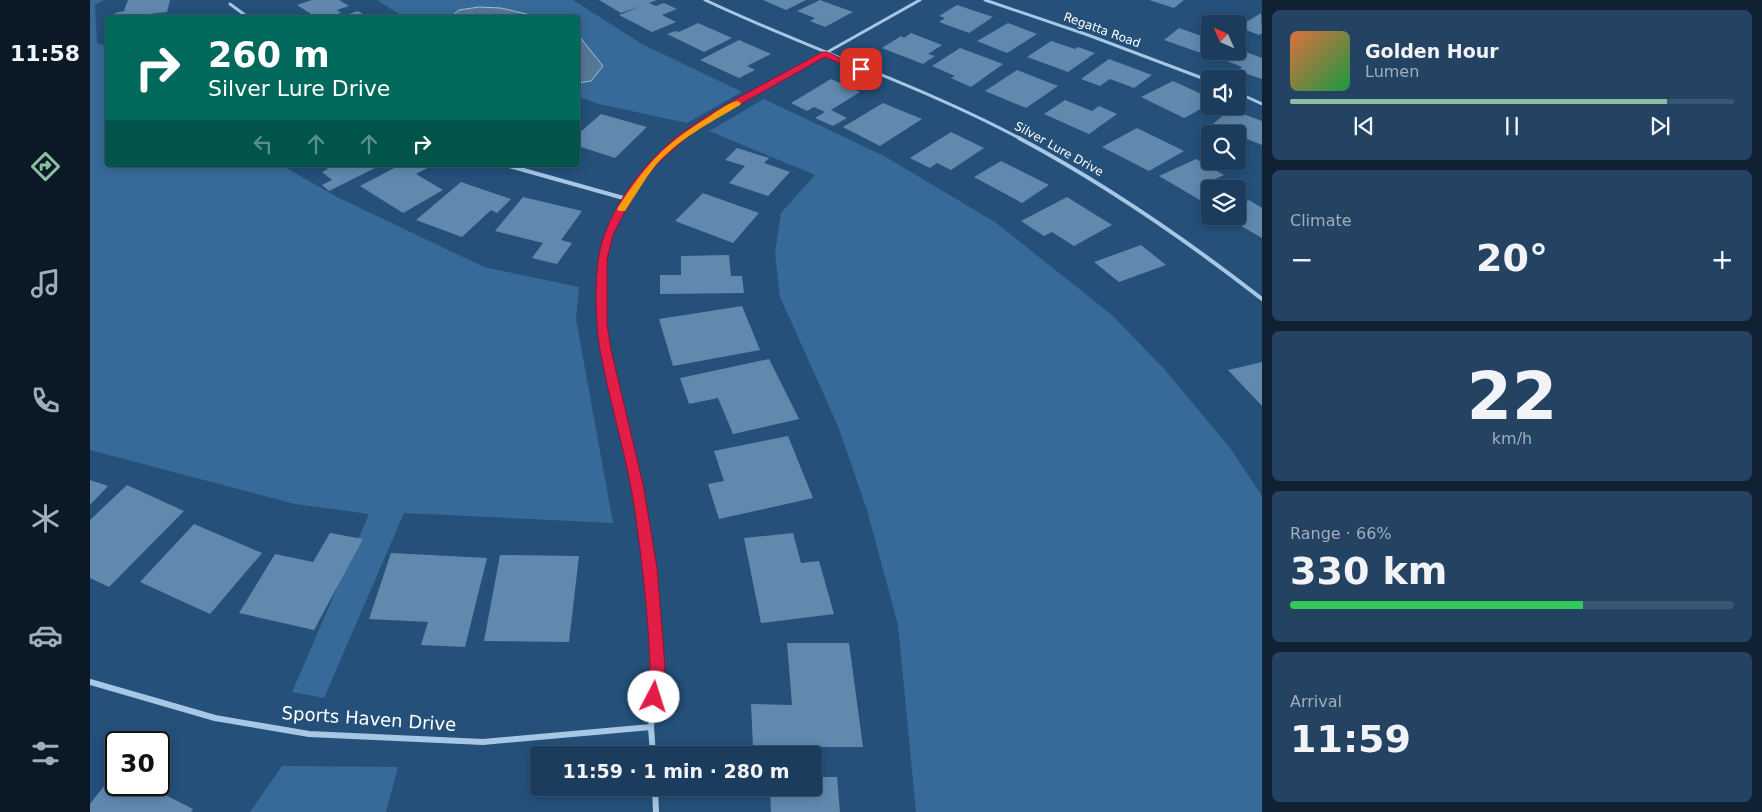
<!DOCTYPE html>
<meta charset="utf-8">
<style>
:root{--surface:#1b3c5c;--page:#244362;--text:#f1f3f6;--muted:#a0adbb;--line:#395672;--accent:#8abfa5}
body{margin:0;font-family:"DejaVu Sans",sans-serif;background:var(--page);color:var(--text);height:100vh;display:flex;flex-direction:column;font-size:19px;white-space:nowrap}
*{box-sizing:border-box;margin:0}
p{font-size:16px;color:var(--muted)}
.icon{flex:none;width:28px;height:28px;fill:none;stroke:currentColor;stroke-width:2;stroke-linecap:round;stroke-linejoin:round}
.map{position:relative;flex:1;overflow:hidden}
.panel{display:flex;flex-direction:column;gap:10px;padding:10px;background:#0f2133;width:500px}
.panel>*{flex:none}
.banner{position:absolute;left:15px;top:15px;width:475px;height:152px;border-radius:5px;box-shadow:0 2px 12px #0003,0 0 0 1px var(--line);background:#00695c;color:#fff;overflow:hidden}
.needle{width:32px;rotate:315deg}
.buttons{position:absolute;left:1111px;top:15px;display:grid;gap:10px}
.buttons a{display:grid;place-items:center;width:45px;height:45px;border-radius:5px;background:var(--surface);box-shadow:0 2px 12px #0003,0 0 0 1px var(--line);font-size:25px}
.speed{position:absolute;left:15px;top:731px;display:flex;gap:10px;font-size:25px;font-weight:700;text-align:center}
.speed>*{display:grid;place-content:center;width:65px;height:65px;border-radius:50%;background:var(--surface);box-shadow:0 2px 12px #0003,0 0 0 1px var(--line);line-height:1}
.speed .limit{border:2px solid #111;border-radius:8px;background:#fff;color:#111}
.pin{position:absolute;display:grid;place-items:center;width:42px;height:42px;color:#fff;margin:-21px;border-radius:10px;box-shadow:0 2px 8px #0006}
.me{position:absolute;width:55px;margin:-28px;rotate:5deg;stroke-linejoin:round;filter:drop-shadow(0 0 4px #0008)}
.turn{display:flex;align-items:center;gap:18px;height:105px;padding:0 20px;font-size:22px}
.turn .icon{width:65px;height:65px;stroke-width:2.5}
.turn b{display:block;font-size:35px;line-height:42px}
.lanes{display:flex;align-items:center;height:48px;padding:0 20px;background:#0003;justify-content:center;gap:25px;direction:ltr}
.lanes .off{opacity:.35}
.big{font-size:38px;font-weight:800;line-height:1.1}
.panel .card{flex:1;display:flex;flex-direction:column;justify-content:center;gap:8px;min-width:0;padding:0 18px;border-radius:8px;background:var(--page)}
.panel .dial{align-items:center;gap:0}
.dial b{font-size:65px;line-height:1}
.song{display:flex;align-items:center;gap:15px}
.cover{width:60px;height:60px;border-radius:8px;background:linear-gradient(135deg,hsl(20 70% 55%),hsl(140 70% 35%))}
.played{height:5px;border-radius:2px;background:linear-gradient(90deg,var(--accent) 85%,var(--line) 85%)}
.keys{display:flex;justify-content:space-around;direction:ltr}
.heat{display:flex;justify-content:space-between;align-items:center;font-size:28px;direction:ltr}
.charge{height:8px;border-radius:4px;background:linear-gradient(90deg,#34c759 66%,var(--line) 0)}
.trip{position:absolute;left:440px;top:746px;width:292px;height:50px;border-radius:5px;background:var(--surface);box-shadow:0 2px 12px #0003,0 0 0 1px var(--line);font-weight:800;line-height:50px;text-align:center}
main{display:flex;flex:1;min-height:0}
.tabs{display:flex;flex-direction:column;width:90px;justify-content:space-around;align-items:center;background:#0b1825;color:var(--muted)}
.tabs .icon{width:35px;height:35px}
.tabs .current{color:var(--accent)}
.tabs b{font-size:22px;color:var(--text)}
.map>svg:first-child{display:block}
.green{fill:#376a98}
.water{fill:#577796;stroke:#9bc3e5}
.building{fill:#6189ae}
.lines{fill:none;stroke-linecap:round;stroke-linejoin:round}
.minor-far3{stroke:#a7c7e4;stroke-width:3}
.minor-far2{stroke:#a7c7e4;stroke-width:4}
.minor-far1{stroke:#a7c7e4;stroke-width:5}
.minor{stroke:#a7c7e4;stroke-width:6}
.route{fill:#e11d48;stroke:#92132f}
.slow{fill:#f59e0b}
.labels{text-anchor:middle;stroke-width:4;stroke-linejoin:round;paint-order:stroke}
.far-street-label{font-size:12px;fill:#fff;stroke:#24507a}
.near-street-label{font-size:18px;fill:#fff;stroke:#24507a}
</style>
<main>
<nav class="tabs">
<b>11:58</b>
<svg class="icon current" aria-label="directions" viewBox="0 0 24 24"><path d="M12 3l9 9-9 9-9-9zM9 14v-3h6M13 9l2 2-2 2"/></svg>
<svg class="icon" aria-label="music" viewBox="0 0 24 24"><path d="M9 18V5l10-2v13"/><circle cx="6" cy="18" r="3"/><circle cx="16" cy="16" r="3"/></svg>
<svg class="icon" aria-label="phone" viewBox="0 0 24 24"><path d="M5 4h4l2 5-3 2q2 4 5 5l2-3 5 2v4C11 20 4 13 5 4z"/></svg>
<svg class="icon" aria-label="climate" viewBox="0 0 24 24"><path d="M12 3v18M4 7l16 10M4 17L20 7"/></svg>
<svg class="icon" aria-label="car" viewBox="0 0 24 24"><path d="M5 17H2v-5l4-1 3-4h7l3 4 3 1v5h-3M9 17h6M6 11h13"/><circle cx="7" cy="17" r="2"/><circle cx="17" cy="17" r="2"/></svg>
<svg class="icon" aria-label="filters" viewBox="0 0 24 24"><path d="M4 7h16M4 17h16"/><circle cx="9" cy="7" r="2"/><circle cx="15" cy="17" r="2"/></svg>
</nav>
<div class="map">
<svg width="1172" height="812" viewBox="0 0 1172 812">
<rect width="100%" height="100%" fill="#24507a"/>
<!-- green -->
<path class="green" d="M0,0H14L5,5L7,43L17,47L18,165H191L247,197L394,267L489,287L486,319L523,523L314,513L234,698L202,692L279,514L205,504L0,450Z
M287,0H483L552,44L652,92L597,123L509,104L488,97V18L314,17Z
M674,99L794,156L905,222L1022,315L1075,370L1140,448L1172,496V812H826L808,625L777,510L748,426L690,297L685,253L691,213L725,175L619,131Z
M192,766L308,767L296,812H160Z"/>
<!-- water -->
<path class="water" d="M389,7L411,8L449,17L366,18L363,15L369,10Z
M488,35L513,66L501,81L488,83Z"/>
<!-- building -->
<path class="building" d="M38,0H80L77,12L50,15L49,18H23L25,13L34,11Z
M222,0H249L259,6L247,10L251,13L237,18H227L207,5Z
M509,0H567L559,3L566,6L574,3L587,9L572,15L586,22L562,32L529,15L552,6L531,13Z
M673,0H716L696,10Z
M730,0L763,12L735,27L720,21L725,18L707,11Z
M1059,0H1094L1084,8Z
M867,5L903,17L879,33L849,22L855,18L849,16Z
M268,11L279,18H249V17Z
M1171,13L1172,33L1169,35L1148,27Z
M608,23L642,38L614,52L577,34L585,31L589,32Z
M918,23L947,34L917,53L887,41Z
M1089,28L1120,39V49L1114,54L1074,40Z
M821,33L852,45L838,54L845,56L833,64L792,48L811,36L814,38Z
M649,40L681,54L657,66L665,70L649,78L610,60Z
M961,41L985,49L988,47L1005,53L978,72L937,57Z
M870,48L913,64L881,87L861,78L865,76L842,66Z
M1148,49L1172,58V79L1148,71L1152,67L1132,59L1142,51H1148Z
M1019,59L1062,75L1044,88L1020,79L1010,86L991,79Z
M927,70L968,86L936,108L895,91Z
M741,79L770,92L741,110L757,118L743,126L725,118L735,112L724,107L717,111L701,103Z
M1083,81L1120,98V104L1094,118L1051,97Z
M975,100L1002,111L1009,106L1027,114L999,134L954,114Z
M793,103L832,119L790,146L753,127Z
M1140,109L1172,121V145L1122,125Z
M511,114L557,127L525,158L488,146V134Z
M1047,128L1094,151L1059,171L1012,147Z
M861,132L894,148L861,170L847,163L840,168L820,158Z
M647,148L679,158L674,163L700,172L678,196L639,183L655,166L635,160Z
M1106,159L1134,175L1125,179L1141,188L1120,189V206L1069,176Z
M911,161L959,185L932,203L884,177Z
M232,165H291L239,191L232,185L242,180L232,172L238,169Z
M310,165L341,166L326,174L353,190L313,213L270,186Z
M371,182L421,199L407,213L401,210L372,237L326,220Z
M613,193L669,213L643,243L585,221Z
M433,197L492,211L471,240L482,243L467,264L442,258L453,243L405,231Z
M977,197L1022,225L984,246L962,232L954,236L931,221Z
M1159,200L1172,208V238L1134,216H1148V206Z
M1051,245L1076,265L1029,282L1004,262Z
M639,255L641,276H652L654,293L570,294V275H591V256Z
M652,306L670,350L583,366L569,319Z
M679,359L709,419L643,434L628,398L599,404L590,378Z
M1172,362V406L1138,370Z
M698,436L723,498L629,519L618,484L634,481L624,451Z
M0,480L18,486L0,505Z
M37,485L94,511L19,587L0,578V520Z
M104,524L172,553L120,614L50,582Z
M240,533L273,539L224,630L149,613L185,554L223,562Z
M703,533L711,563L729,561L744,614L671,623L654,538Z
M301,553L397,558L375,647L331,645L338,622L279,619Z
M410,555L489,556L479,642L394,641Z
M697,643H759L773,747H663L661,704L702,705Z
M26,771V785H56L103,809L101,812H0V804Z
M724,777H747L750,812H681L680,788H724Z"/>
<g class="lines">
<!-- minor-far3 -->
<path class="minor-far3" d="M615,0C718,49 831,85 931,139
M895,0L998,35L1120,81
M140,4L159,18
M1148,93L1172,104
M590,139L622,117L830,0"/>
<!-- minor-far2 -->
<path class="minor-far2" d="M929,138C1015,184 1095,239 1172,299
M416,165L537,199
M512,313C506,236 535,188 591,138"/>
<!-- minor-far1 -->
<path class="minor-far1" d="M512,312L515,350L547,484L555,534"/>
<!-- minor -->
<path class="minor" d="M555,533L560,568L567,666L561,727L563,755
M0,682L125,718L219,734L393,742L561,727
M565,788L566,812"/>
</g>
<!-- route -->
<path class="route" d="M732,52H737L775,69L768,71L735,57L624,119L597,137L567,164L554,180L535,211L523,235L517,260V324L521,350L553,484L567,568L575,666L570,702L564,704L559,702C554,690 560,676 560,664C558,613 552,562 545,511C537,457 520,404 510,350C505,319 503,265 514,236C527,198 560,156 592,133C635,102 686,78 732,52Z"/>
<!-- slow -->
<path class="slow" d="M647,101L651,103L650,105C620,123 588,139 565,166C554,180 545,196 535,211H529L527,209C555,166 573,145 617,118C626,112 636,104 647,101Z"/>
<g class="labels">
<!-- far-street labels -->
<g class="far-street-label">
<text transform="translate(1012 30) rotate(20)" y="4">Regatta Road</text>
<text transform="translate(969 149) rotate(29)" y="4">Silver Lure Drive</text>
</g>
<!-- near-street labels -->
<g class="near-street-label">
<text transform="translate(279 719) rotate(4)" y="6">Sports Haven Drive</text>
</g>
</g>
</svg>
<div class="buttons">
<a><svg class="needle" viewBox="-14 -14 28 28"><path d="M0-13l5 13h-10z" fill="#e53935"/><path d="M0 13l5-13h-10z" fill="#a0adbb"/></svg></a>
<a><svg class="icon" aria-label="sound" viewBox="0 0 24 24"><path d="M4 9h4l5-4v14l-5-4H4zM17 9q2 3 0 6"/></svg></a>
<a><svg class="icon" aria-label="search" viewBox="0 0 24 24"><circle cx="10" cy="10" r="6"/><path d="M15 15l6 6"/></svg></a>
<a><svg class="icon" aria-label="layers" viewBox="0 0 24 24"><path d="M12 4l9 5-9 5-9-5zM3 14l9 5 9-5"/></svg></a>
</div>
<div class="speed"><div class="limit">30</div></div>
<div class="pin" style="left:771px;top:69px;background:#d93025"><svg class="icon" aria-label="arrive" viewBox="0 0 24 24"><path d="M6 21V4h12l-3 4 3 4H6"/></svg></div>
<svg class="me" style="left:564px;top:697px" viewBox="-20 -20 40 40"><circle r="19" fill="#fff"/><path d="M0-13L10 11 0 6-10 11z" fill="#e11d48"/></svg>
<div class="trip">11:59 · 1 min · 280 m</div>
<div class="banner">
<div class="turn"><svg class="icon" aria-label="right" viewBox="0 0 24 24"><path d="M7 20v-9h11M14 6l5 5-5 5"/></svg><div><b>260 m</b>Silver Lure Drive</div></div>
<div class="lanes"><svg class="icon off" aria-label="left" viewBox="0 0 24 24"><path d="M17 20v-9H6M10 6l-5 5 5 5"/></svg><svg class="icon off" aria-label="ahead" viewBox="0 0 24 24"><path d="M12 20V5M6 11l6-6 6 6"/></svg><svg class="icon off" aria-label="ahead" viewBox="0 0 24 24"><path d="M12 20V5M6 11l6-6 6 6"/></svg><svg class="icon" aria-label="right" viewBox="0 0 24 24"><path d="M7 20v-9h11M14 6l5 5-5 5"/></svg></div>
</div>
</div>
<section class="panel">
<div class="card">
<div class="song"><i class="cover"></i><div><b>Golden Hour</b><p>Lumen</p></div></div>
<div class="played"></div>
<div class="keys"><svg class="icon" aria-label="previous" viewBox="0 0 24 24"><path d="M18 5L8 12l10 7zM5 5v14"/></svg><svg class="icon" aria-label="pause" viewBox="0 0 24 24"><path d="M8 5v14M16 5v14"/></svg><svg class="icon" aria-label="next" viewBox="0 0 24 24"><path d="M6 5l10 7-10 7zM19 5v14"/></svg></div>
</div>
<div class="card"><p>Climate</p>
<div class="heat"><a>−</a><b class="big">20°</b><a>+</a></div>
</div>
<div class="card dial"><b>22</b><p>km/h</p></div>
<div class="card"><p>Range · 66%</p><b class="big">330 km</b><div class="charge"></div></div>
<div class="card"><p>Arrival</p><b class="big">11:59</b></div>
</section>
</main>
